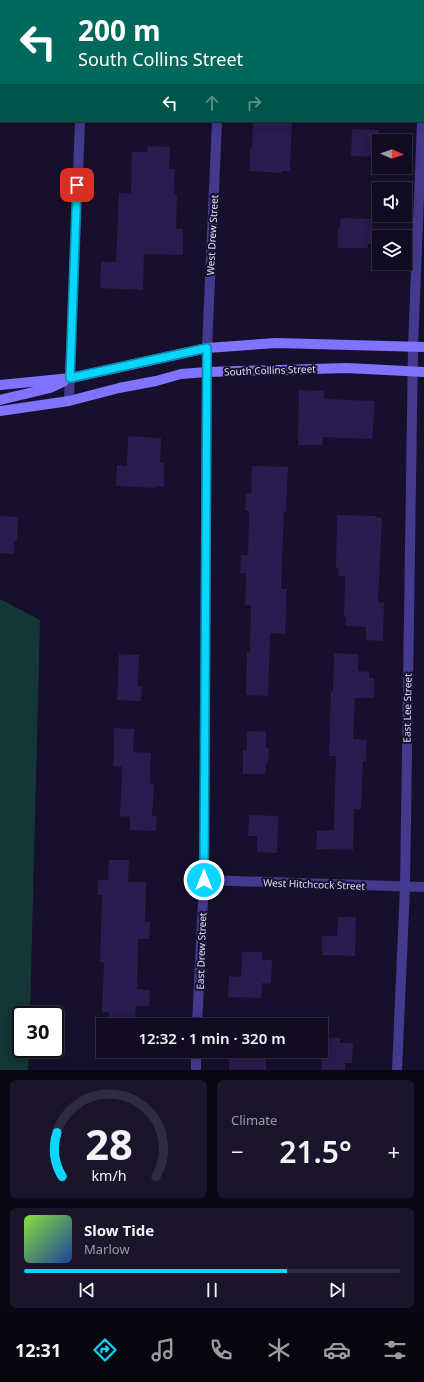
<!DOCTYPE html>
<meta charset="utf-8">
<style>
:root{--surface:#110c22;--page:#1a152a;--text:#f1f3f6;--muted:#9c9ba5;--line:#302c40;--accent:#08d6ff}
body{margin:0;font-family:"Noto Sans",sans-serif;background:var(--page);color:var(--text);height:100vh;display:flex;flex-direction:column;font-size:15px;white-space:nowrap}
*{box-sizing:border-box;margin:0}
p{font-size:13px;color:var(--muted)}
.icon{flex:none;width:22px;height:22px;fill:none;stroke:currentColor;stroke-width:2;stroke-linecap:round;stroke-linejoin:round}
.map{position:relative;height:1070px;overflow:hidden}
.details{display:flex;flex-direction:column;gap:10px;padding:10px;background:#090713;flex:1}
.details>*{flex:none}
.guide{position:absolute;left:0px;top:0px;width:424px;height:122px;box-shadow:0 2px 10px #0003,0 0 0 1px var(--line);background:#00695c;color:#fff;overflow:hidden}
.needle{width:26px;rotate:92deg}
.controls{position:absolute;left:372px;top:134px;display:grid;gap:8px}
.controls a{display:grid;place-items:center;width:40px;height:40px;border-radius:0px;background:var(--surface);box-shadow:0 2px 10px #0003,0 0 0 1px var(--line);font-size:20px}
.speed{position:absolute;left:12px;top:1006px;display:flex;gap:8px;font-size:20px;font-weight:700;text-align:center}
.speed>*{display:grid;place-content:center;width:52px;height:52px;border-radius:50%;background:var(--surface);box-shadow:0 2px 10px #0003,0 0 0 1px var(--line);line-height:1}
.speed .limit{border:2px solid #111;border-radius:6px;background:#fff;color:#111}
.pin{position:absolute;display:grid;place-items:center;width:34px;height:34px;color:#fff;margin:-17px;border-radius:8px;box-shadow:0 2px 6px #0006}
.me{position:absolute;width:44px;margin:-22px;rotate:0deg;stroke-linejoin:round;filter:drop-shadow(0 0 3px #0008)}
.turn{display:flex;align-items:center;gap:14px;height:84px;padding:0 12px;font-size:18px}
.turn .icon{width:52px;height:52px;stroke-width:2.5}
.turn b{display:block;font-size:28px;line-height:34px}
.lanes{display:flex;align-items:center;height:38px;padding:0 12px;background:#0003;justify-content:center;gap:20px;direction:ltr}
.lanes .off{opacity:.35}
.big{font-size:30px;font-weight:600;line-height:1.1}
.details .card{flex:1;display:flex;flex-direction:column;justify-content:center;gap:6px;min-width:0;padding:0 14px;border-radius:6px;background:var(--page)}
.details .dial{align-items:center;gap:0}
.dial svg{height:104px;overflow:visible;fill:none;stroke:var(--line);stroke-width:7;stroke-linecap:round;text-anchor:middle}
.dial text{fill:var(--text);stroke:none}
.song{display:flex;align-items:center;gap:12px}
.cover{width:48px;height:48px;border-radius:6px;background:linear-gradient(135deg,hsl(90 70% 55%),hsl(220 70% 35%))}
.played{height:4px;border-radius:2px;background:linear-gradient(90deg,var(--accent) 70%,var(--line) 70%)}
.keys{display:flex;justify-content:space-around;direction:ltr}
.heat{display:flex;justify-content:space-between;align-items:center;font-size:22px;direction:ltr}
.details .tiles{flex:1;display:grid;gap:10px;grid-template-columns:1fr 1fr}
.card:last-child{grid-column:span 2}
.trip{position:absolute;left:96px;top:1018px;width:232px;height:40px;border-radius:0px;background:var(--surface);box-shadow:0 2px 10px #0003,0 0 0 1px var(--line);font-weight:600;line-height:40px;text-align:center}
.tabs{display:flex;height:64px;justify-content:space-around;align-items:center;background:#07050e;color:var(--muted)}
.tabs .icon{width:28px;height:28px}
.tabs .on{color:var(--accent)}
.tabs b{font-size:18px;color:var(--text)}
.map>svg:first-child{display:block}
.green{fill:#133637}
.building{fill:#291c4e}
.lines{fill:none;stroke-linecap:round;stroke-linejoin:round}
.minor{stroke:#433a8d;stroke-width:10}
.tertiary{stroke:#433a8d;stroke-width:10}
.secondary{stroke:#8073ff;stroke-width:10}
.route-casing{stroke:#058ba6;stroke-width:10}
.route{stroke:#08d6ff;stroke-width:7}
.labels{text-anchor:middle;stroke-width:4;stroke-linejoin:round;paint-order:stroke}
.street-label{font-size:10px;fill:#e2dcff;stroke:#17102d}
</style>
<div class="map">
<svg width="424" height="1070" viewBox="0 0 424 1070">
<rect width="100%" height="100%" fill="#17102d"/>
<!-- green -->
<path class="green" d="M0,599L40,620L30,1015H21V1049H29L28,1070H0Z"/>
<!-- building -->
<path class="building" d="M253,121H292L290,171H282V173L249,171L250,149H252Z
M352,129L379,130V157L351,156Z
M148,146L170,147L169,169H175L174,195H177L176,229H183V255L144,254L143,290L100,288L101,262H116L119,193L131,194L132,152H147Z
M341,218L373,219L372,244H368V248H338V228H340Z
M299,390L324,391V399L375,401L372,439L323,437L322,445H298Z
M128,436L161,438L160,463H164V487L156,486L155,488L116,486L117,465L127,466Z
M252,466L288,467L286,512H284L281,589H287L285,634L270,633L268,696L246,695L247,652H250L251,605H245L246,573H240L241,555H248L249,511H245L246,493L251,494Z
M337,515L376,516V517L382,518L378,602L384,603L383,641L366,640V627L345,626L346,617H344L345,576H338L339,568H336Z
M0,516L18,517L17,541H14V554L0,553Z
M334,653L358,654V671L369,672V678H374V698H355L353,739L367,740L366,761H363L361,809H354L353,850L316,849L317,831L334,830L336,756H329V748L331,691H333Z
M119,654L139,655L138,686H142L141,701L117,700Z
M114,728L134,729L133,752L151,753L150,784H154L152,816H157L156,831L130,830V817L120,816L122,767L113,766Z
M247,731L266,732V748H269L268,763H266L265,774H243V750L247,751Z
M249,815L278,816L277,853L257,852V836H248Z
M109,860H129L128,882H146L145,922H150L149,939H138L137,989L150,990L149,1006H136L134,1025H109V1012H102L104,962H100L102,895H98V880H108Z
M338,917H356L355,956L322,955V936H337Z
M242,952H263L262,960H272L271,984L262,983L261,998L228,997L229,976L241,977Z
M322,1037L340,1038V1043H353L352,1063H345V1070H321Z
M229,1051H266V1070H229Z"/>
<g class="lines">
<!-- minor -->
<path class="minor" d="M222,1L223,0
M423,109L424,86
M204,880L424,887
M197,1025L204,880L207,348L217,121
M196,1070V1051
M397,1070L405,887L413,347L422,121"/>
<!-- tertiary -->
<path class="tertiary" d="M84,1V0
M69,401L80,121"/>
<!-- secondary -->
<path class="secondary" d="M0,385L71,378L207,348L276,343L424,347
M0,400L50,388L63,382
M0,411L69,401L119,388L156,381L181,374L207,372L347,368L424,372"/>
</g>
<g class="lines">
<!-- route casing -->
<g class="route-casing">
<path id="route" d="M77,185L70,378L207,348L204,880"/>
</g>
<!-- route -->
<use href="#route" class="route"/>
</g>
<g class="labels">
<!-- street labels -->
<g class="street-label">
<text transform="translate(212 235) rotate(-87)" y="4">West Drew Street</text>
<text transform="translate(270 370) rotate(-2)" y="4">South Collins Street</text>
<text transform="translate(407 708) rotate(-89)" y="4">East Lee Street</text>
<text transform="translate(314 884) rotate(2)" y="4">West Hitchcock Street</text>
<text transform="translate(201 951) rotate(-88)" y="4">East Drew Street</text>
</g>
</g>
</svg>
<div class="controls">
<a><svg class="needle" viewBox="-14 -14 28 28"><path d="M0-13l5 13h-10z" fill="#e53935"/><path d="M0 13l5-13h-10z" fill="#9c9ba5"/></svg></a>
<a><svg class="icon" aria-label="sound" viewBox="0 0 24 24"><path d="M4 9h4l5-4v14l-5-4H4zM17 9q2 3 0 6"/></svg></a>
<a><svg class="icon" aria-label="layers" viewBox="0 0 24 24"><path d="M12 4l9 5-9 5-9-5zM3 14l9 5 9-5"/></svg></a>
</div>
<div class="speed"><div class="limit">30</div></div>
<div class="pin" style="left:77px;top:185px;background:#d93025"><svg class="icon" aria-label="arrive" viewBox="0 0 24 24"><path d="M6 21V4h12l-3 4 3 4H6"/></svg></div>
<svg class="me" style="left:204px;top:880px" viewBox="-20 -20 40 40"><circle r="17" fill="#08d6ff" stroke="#fff" stroke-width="3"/><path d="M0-11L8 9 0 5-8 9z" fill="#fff"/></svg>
<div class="trip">12:32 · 1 min · 320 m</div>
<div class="guide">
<div class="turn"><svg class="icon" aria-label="left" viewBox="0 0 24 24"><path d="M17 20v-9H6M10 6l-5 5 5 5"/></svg><div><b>200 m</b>South Collins Street</div></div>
<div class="lanes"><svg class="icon" aria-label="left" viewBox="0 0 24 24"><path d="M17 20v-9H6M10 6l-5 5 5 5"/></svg><svg class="icon off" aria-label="ahead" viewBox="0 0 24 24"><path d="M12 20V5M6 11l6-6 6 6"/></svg><svg class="icon off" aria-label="right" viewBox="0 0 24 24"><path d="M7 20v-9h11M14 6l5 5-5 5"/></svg></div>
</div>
</div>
<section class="details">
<div class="tiles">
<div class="card dial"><svg viewBox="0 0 100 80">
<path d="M14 69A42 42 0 1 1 86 69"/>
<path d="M14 69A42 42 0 0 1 10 35" stroke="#08d6ff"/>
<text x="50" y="56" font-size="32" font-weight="700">28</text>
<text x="50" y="72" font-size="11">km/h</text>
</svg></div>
<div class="card"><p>Climate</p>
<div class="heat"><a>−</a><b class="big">21.5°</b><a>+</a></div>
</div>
<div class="card">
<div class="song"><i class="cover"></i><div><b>Slow Tide</b><p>Marlow</p></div></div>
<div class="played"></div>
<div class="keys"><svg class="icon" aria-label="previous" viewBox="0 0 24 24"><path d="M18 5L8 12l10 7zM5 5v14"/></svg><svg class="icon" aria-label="pause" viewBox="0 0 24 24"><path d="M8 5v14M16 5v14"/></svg><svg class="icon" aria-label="next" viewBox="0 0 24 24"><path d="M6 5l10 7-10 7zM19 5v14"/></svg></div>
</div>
</div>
</section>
<nav class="tabs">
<b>12:31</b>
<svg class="icon on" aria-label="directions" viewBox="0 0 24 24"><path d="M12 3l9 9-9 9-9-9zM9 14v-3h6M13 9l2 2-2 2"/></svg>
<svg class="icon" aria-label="music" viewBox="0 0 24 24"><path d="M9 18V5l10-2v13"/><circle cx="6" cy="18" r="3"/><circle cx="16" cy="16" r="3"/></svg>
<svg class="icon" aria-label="phone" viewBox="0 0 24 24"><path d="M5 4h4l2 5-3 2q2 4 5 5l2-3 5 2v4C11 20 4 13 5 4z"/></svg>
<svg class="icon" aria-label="climate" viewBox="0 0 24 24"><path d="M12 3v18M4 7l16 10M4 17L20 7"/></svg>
<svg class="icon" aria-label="car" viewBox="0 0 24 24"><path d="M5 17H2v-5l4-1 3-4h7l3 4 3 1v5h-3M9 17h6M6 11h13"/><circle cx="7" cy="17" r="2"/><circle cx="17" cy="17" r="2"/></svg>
<svg class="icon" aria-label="filters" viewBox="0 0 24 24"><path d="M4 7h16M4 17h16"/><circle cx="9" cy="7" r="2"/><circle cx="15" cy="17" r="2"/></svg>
</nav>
